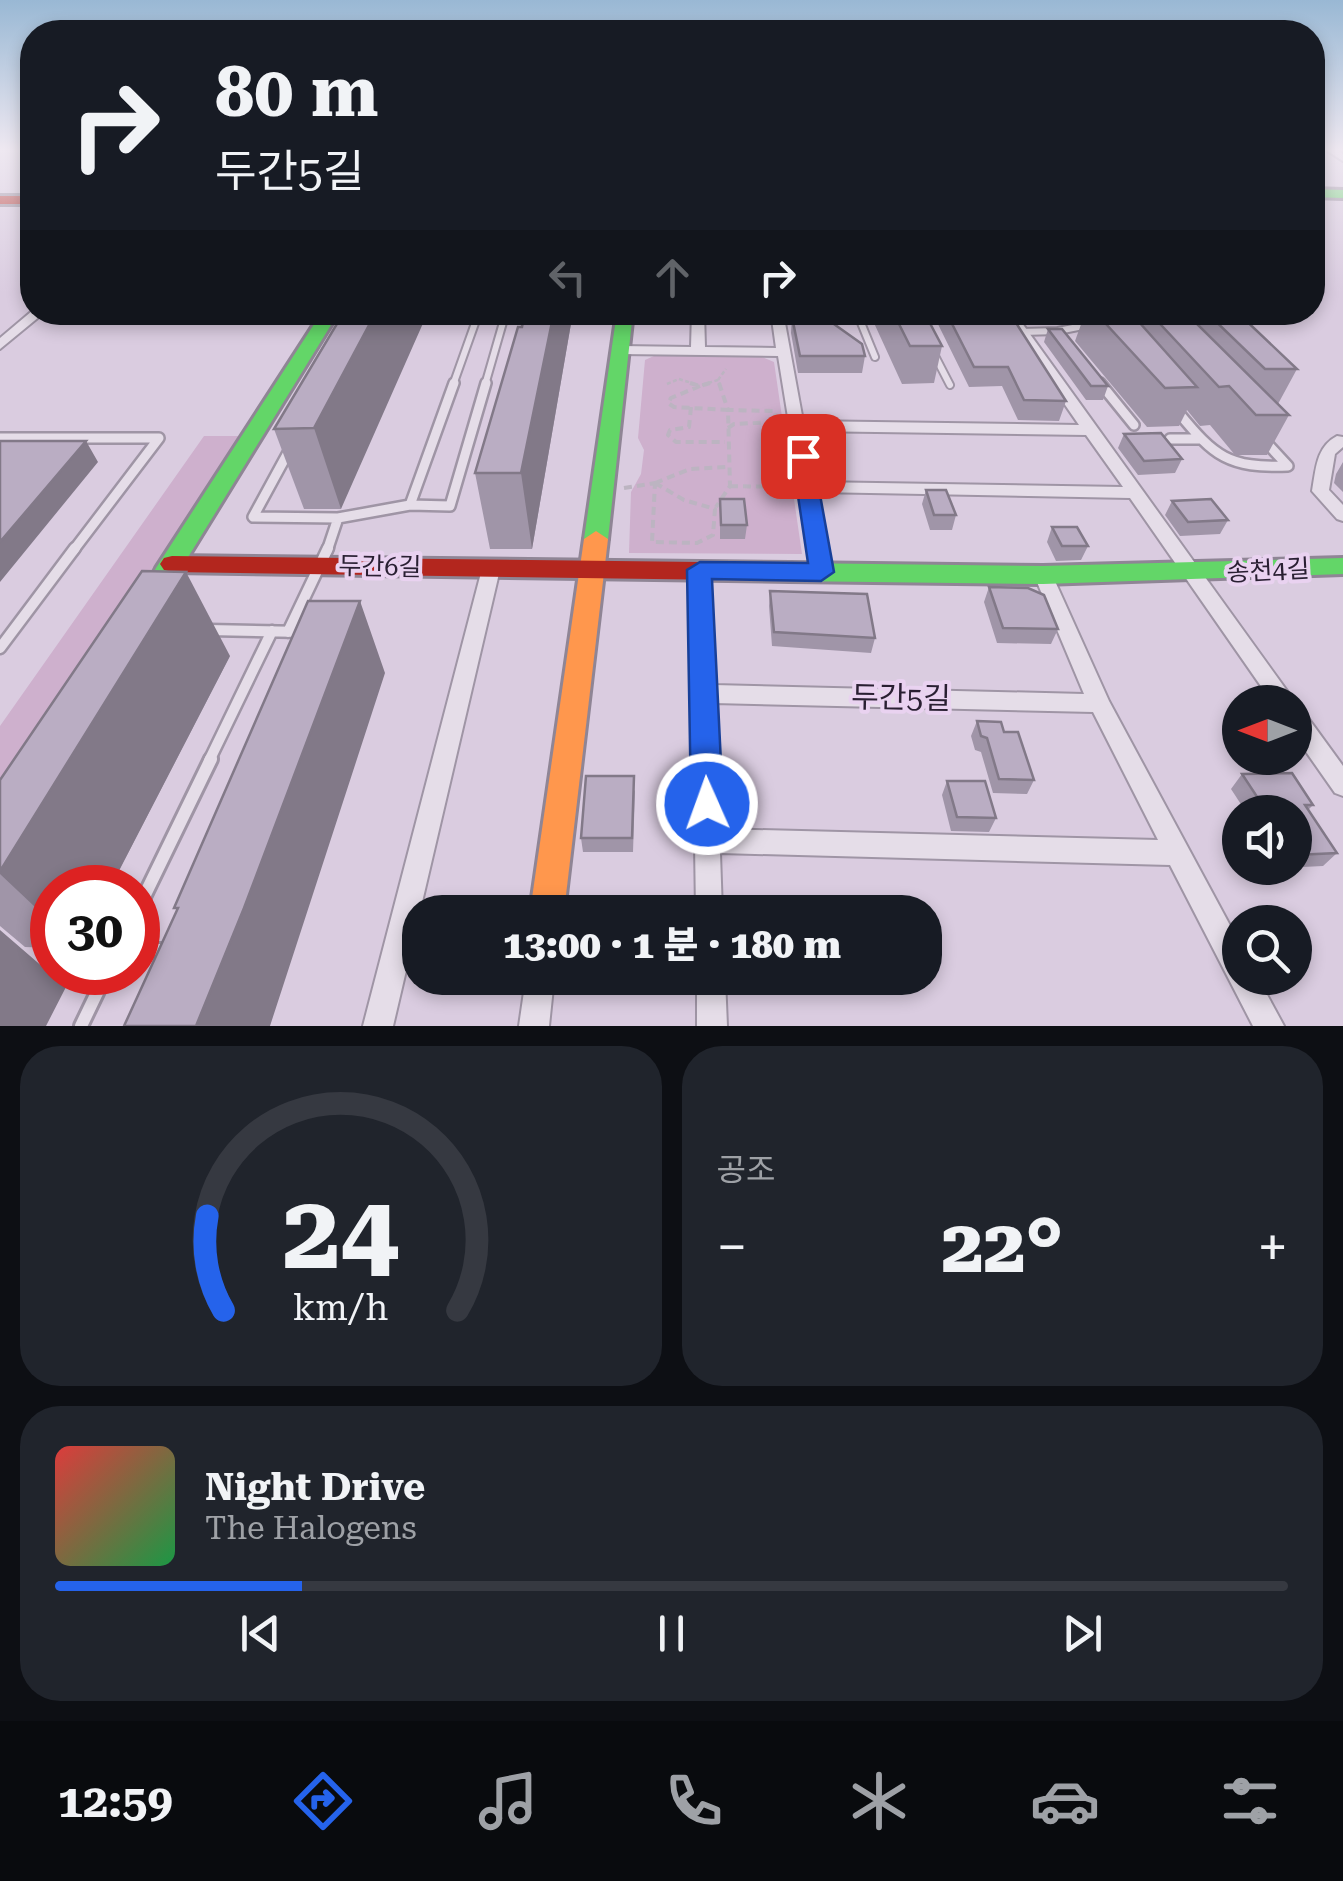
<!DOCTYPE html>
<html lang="ko">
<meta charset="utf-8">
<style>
:root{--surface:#171b24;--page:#20242c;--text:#f1f3f6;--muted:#9ea1a6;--line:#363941;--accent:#2563eb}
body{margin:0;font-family:"Roboto Serif","Noto Sans KR",serif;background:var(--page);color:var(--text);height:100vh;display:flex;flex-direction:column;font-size:38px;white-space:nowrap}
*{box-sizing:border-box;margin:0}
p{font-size:32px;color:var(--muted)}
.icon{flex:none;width:55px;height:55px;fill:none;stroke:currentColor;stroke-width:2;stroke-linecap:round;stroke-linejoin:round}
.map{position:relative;height:1026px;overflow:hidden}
.side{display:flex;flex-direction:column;gap:20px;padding:20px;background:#0d0f14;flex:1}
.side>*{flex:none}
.guide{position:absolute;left:20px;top:20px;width:1305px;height:305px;border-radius:40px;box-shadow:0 5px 15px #0003;background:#171b24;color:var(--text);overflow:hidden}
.needle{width:65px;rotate:270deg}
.tools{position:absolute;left:1222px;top:685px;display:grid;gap:20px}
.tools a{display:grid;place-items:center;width:90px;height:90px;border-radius:50%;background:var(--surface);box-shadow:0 5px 15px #0003;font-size:50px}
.speed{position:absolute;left:30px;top:865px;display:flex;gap:20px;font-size:50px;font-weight:700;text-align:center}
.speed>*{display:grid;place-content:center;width:130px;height:130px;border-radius:50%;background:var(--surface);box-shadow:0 5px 15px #0003;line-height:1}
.speed .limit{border:15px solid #d22;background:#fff;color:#111}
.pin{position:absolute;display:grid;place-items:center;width:85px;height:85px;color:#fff;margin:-42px;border-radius:20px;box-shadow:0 5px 15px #0006}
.me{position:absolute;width:110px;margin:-55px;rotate:358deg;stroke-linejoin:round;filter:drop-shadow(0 0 8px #0008)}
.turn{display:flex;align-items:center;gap:35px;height:210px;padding:0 30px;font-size:45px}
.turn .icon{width:130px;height:130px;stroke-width:2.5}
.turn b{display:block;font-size:70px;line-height:85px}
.lanes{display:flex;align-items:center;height:95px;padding:0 30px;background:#0003;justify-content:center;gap:50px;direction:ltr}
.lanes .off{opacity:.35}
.big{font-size:75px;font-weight:800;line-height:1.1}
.side .tile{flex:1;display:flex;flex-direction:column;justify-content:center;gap:15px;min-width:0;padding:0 35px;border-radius:40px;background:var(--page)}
.side .dial{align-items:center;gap:0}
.dial svg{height:260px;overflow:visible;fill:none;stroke:var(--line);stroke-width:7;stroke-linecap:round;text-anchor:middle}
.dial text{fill:var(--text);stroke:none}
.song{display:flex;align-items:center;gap:30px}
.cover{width:120px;height:120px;border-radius:15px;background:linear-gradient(135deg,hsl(0 70% 55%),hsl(140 70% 35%))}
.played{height:10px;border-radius:5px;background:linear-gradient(90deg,var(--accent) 20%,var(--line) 20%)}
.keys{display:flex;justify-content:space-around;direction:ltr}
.heat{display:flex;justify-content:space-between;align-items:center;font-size:55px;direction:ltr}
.side .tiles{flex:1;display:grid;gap:20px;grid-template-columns:1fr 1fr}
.tile:last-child{grid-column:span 2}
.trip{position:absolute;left:402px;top:895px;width:540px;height:100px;border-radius:40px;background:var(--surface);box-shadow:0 5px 15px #0003;font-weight:800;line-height:100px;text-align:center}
.dock{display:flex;height:160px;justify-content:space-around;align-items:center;background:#090b0e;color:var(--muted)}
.dock .icon{width:70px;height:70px}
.dock .active{color:var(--accent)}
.dock b{font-size:45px;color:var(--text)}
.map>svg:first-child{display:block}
.green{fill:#ceb0cd}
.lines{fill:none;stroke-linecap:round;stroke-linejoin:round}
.lane-far4-casing{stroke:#9f95a5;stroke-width:8}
.lane-far3-casing{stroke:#9f95a5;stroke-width:10}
.lane-far2-casing{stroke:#9f95a5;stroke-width:14}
.lane-far1-casing{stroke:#9f95a5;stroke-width:15}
.lane-casing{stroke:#9f95a5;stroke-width:18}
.street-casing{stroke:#9f95a5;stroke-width:4}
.fast-casing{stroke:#8f8595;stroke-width:6}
.slow-casing{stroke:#8f8595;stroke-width:6}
.jam-casing{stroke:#8f8595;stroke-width:6}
.path-far1{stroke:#bcb4c1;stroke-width:2.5;stroke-dasharray:4 2.5;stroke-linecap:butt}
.path{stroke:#bcb4c1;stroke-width:4;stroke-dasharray:8 5;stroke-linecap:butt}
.lane-far4{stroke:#e5dde8;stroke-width:5}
.lane-far3{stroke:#e5dde8;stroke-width:6}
.lane-far2{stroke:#e5dde8;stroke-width:9}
.lane-far1{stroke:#e5dde8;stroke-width:10}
.lane{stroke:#e5dde8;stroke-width:12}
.street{fill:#e5dde8;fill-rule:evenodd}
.fast{fill:#63d668;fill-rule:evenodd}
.slow{fill:#ff974d;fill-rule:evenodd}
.jam{fill:#b3261e;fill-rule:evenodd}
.wall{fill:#a095a8}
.shaded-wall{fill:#827988}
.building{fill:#baadc3;stroke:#827988;stroke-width:2.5}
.route{fill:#2563eb;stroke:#184099;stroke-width:2.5}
.labels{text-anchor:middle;stroke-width:8;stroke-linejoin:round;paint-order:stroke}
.street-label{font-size:25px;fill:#291f32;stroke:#e9d2f0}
.near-street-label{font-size:30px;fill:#291f32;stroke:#e9d2f0}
</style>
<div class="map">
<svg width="1343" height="1026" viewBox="0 0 1343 1026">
<rect width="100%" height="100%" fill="#dacce0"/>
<!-- green -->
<path class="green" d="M656,355L762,357L774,362L802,554L629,553L631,492L641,474L644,450L638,438L645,360Z
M204,436H244L0,808V726Z"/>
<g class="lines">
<!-- lane-far4 casing -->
<g class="lane-far4-casing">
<path id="lane-far4" d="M1312,183L1325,193"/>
</g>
<!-- lane-far3 casing -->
<g class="lane-far3-casing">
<path id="lane-far3" d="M856,312L884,313
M857,313L875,357
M1021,332L1058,331
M1061,334L1058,331L1088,325
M935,356L950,385
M1099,382L1102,385
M453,385L479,312
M485,385L506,312"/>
</g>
<!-- lane-far2 casing -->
<g class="lane-far2-casing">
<path id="lane-far2" d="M1100,383L1134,425
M1178,412C1215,457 1228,468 1288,466L1263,439
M0,438H159L73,551
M1170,439H1201
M290,449L253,517L338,518
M410,505L454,383
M327,551L338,518L410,505L450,506L486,383"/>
</g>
<!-- lane-far1 casing -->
<g class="lane-far1-casing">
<path id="lane-far1" d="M209,630L303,632
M288,632L328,548
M0,648L75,548
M209,761L272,631"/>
</g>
<!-- lane casing -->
<g class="lane-casing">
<path id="lane" d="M138,909L211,759
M138,950H170
M81,1026L107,972"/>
</g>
<!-- street casing -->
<g class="street-casing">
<path id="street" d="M1326,150H1337L1343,154V161Z
M32,311L45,312L0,349V338Z
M692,312H704L705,347L776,348L771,312H783L803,421L1079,425L1001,312H1014L1295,702H1272L1130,498L816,492L830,572L828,577H814L778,356L621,354L614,350L621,346L691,347ZM805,431L1086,435L1123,487L814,482Z
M1337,436L1343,437V447L1335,454L1329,490L1343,505V521L1337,519L1312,491C1316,469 1316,447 1337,436Z
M491,562L498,564L500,569L393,1026H363L482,569L484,564Z
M700,564L707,566L709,571L714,685L1084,694L1034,575L1036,570H1050L1109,701L1240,944V978H1258L1284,1026H1253L1170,865L720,853L722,912H696L691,571L693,566ZM714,703L1093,712L1158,840L719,829Z
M1295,709L1303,711L1343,766V796L1335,793L1295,736Z
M526,978H554L549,1026H519Z
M697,978H725L727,1026H697Z"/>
</g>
<!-- fast casing -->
<g class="fast-casing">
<path id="fast" d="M1312,189L1343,190V198L1312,197Z
M322,312H339L174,580H156L153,574L156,568Z
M617,312H633L608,539L596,547L584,539Z
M1343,558V574L1043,584L790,581L781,578L778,572L781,566L790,563L1043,566Z"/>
</g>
<!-- slow casing -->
<g class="slow-casing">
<path id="slow" d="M596,531L608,539L564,912H530L584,539Z"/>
</g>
<!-- jam casing -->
<g class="jam-casing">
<path id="jam" d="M0,196H32V204H0Z
M172,556L790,563L799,566L802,572L799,578L790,581L172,572L164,570L160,564L164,558Z"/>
</g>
<!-- path-far1 -->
<path class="path-far1" d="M718,380L726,369
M667,384L679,379L698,385
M702,385L718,380L720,385"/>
<!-- path -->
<path class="path" d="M690,383L700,386L710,383
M719,383L728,410L775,411L787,503
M700,386L671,398L668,403L674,407L728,410L730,486L716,507
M691,407L689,427L670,430L668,435L676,442H725
M728,428L734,424L777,422
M655,483L684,500L715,509L713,535L697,543L652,542Z
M655,483L690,469L727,467
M730,486L785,487
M624,488L655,483"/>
<!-- lane-far4 -->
<use href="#lane-far4" class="lane-far4"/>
<!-- lane-far3 -->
<use href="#lane-far3" class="lane-far3"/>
<!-- lane-far2 -->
<use href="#lane-far2" class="lane-far2"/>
<!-- lane-far1 -->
<use href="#lane-far1" class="lane-far1"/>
<!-- lane -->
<use href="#lane" class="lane"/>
<!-- street -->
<use href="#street" class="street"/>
<!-- fast -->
<use href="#fast" class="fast"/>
<!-- slow -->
<use href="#slow" class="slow"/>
<!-- jam -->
<use href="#jam" class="jam"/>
</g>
<!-- wall -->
<path class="wall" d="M344,312L341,509H304L274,429Z
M525,312H573L532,549H490L475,473Z
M876,312H924L942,346L934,383L902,384L874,323Z
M932,312H1009L1066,401L1059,421L1018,420L1002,386L969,387Z
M1052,312H1185L1189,317L1191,312H1237L1297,369L1278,404L1289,415L1267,455H1235L1210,425L1200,426L1187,410L1179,426L1147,427L1075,341L1083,319L1067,322Z
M792,317L865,356L862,373H798L791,333Z
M1048,329L1108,386L1103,400H1086L1044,342Z
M1124,434L1182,459L1175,473L1138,475L1118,448Z
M1343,462V492L1334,483L1336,474Z
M926,490L956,515L952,530H930L922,504Z
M720,499L747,525L745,539H720Z
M1172,501L1228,520L1220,534L1180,536L1165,515Z
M1052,527L1088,546L1081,560L1056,561L1047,542Z
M989,587L1058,629L1051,644L997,643L984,602Z
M770,591L875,638L871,653L772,646L769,606Z
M230,656L110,888H52V948L25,947L0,926V780Z
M977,721L1004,732L1034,780L1027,794L993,793L981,752L975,750L971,736Z
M1242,774L1313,805L1308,810L1337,853L1323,866L1282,868H1295V812H1246L1231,789Z
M947,781L996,818L989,832L951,831L942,795Z
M635,790L633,852H583L581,838Z"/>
<!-- shaded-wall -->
<path class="shaded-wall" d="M376,312H428L341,509L314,428Z
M554,312H573L532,549L521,473Z
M1070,312H1085L1083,319L1067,322Z
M86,441L98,462L0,582V542Z
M186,572L230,656L110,888H52V923L0,874V871Z
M360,601L385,673L270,1026H196Z
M0,930L66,987L46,1026H0Z"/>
<!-- building -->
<path class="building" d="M344,312H376L314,428L274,429Z
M525,312H554L521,473H475L518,327H522Z
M893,312H924L942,346H910Z
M946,312H1009L1066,401L1024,400L1008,367H974Z
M1095,312H1130L1197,387L1165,388Z
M1149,312H1185L1289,415H1256L1229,386L1219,387Z
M1206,312H1237L1297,369H1265Z
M792,317H824L862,344L865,356H800Z
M1048,329H1062L1108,386H1091Z
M1161,433L1182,459L1144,461L1124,434Z
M0,441H86L0,542Z
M926,490H946L956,515H934Z
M720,499H744L747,525H721Z
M1211,499L1228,520L1188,522L1172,501Z
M1052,527H1077L1088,546H1062Z
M142,571L186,572L0,871V780Z
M989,587L1028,588L1044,595L1058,629L1003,628Z
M770,591L867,594L875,638L774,632Z
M308,601H360L244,908L196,1026H124L178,908H174Z
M977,721L1001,722L1004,732H1018L1034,780L999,779L987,738L981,736Z
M1292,773L1313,805H1305L1337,853L1295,855V812H1267L1242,774Z
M586,776H634L632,838H581Z
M947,781H985L996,818L957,817Z"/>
<!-- sky -->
<linearGradient id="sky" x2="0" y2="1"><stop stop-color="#99b8d4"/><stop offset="0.51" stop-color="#eee8f1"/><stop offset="1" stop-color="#eee8f1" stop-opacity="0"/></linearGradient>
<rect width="1343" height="293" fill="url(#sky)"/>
<!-- route -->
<path class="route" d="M803,450L813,456L834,572L821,581L712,579L723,804L718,814L707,818L696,814L691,804L687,570L700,562L808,563L792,456Z"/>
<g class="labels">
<!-- street labels -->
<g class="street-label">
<text transform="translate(380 566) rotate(1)" y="9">두간6길</text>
<text transform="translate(1268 570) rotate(-3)" y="9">송천4길</text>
</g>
<!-- near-street labels -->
<g class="near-street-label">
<text transform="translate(901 698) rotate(1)" y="10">두간5길</text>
</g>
</g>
</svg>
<div class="tools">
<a><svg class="needle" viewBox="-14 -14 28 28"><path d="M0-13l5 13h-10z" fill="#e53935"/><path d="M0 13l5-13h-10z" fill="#9ea1a6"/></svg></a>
<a><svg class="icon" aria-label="sound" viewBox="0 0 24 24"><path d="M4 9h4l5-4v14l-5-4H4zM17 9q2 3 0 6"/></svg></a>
<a><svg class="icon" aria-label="search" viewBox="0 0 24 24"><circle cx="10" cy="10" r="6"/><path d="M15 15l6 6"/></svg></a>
</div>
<div class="speed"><div class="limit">30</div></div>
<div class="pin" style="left:803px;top:456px;background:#d93025"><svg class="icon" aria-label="arrive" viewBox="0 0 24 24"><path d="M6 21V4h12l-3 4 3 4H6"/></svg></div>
<svg class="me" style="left:707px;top:804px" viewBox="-20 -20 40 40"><circle r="17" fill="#2563eb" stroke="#fff" stroke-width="3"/><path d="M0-11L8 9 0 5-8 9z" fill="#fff"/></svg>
<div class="trip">13:00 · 1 분 · 180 m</div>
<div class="guide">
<div class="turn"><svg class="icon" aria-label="right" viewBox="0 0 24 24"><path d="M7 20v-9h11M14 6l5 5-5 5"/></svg><div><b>80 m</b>두간5길</div></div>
<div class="lanes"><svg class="icon off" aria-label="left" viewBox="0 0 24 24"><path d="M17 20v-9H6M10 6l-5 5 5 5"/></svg><svg class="icon off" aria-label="ahead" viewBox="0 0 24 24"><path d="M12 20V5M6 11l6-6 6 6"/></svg><svg class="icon" aria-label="right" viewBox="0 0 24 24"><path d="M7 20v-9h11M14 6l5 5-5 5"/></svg></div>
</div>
</div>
<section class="side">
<div class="tiles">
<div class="tile dial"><svg viewBox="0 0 100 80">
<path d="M14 69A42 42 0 1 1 86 69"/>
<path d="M14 69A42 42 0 0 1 9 40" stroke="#2563eb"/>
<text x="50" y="56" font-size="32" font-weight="700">24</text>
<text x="50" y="72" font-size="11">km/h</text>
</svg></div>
<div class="tile"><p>공조</p>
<div class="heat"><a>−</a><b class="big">22°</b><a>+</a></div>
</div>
<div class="tile">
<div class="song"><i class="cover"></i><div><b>Night Drive</b><p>The Halogens</p></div></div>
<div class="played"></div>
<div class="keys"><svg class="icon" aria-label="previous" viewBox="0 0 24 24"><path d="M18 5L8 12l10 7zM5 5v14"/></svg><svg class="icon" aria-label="pause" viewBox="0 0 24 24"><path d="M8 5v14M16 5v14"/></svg><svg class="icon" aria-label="next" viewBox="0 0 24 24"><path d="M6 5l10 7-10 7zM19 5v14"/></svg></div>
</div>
</div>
</section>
<nav class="dock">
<b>12:59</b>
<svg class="icon active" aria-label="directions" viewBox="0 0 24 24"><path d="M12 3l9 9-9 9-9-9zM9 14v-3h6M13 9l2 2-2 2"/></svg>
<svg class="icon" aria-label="music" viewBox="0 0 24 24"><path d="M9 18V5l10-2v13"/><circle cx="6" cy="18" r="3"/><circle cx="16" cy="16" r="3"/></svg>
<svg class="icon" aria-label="phone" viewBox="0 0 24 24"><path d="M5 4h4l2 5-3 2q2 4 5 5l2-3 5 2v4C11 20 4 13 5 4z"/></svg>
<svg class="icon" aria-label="climate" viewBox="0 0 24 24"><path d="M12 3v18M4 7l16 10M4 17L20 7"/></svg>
<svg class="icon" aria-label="car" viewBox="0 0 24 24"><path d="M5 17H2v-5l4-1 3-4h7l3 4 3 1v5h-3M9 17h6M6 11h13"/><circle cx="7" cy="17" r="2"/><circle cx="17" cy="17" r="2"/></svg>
<svg class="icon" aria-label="filters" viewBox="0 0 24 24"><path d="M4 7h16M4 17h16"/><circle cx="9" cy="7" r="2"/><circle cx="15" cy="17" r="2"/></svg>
</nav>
